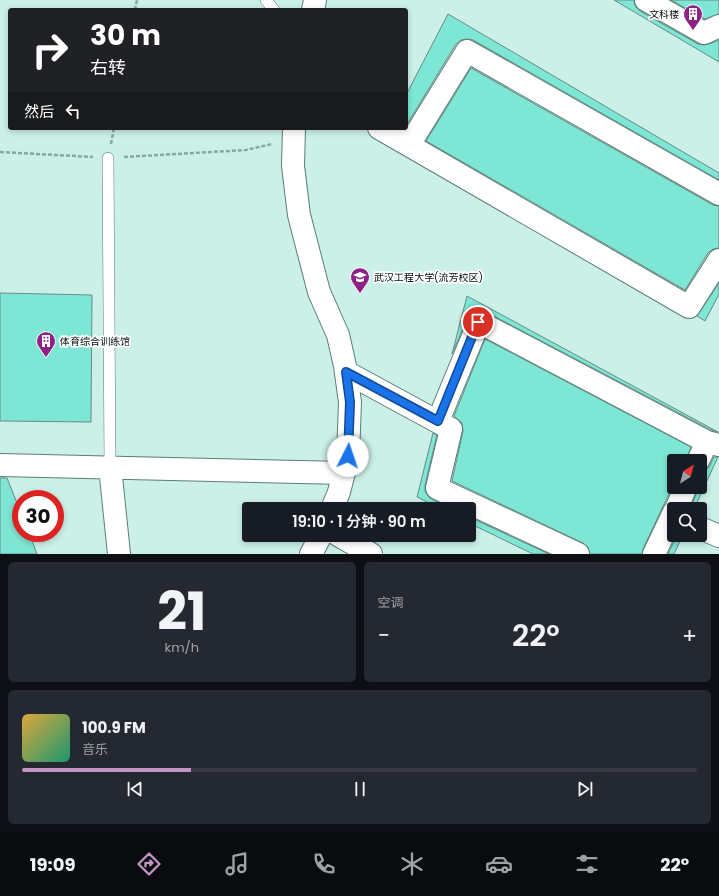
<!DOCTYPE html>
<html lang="zh">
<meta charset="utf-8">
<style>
:root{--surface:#171b24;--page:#242831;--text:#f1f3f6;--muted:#9ea1a6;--line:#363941;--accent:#c494c3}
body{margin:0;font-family:Poppins,"Noto Sans SC",sans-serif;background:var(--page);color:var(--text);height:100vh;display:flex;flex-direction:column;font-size:15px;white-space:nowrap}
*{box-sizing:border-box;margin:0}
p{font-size:13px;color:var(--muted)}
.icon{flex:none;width:22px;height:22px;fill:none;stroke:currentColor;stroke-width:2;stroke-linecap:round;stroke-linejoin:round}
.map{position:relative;height:554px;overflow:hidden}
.details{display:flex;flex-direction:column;gap:8px;padding:8px;background:#0d0f14;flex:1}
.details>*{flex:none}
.hud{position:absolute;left:8px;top:8px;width:400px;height:122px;border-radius:4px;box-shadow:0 2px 6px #0003;background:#202124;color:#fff;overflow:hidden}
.needle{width:26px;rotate:36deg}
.fabs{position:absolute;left:667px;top:454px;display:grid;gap:8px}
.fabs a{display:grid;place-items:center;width:40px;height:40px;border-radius:4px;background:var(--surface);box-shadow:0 2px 6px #0003;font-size:20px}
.speed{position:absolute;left:12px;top:490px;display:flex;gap:8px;font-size:20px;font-weight:700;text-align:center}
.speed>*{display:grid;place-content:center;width:52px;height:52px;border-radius:50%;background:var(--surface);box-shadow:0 2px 6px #0003;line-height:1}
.speed .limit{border:6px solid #d22;background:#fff;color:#111}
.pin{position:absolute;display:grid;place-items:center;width:34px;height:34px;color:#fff;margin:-17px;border:2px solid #fff;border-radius:50%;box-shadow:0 1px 4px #0007}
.me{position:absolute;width:44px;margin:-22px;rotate:4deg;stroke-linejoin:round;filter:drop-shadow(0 0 3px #0008)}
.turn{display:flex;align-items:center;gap:14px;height:84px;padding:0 16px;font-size:18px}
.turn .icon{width:52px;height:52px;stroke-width:2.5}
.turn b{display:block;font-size:28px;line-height:34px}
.then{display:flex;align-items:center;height:38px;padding:0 16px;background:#0003;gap:8px;font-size:15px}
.big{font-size:30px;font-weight:600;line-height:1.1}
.details .card{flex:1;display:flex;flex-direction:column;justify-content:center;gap:6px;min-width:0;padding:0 14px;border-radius:6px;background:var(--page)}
.details .dial{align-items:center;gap:0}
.dial b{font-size:52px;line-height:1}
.song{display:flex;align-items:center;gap:12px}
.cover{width:48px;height:48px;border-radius:6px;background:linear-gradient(135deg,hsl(40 70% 55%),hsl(160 70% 35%))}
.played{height:4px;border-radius:2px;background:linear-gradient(90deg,var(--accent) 25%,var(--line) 25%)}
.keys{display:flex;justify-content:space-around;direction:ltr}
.heat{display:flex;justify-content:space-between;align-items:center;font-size:22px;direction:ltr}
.details .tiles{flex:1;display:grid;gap:8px;grid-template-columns:1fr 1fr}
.card:last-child{grid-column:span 2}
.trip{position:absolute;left:242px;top:502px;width:234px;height:40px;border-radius:4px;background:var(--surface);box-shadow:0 2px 6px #0003;font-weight:600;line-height:40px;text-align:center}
.menu{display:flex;height:64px;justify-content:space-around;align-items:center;background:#090b0e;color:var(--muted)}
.menu .icon{width:28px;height:28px}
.menu .selected{color:var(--accent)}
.menu b{font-size:18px;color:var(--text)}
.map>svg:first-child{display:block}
.building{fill:#7de6d4;stroke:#698b84}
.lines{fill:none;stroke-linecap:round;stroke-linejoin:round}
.lane-casing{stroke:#5b7d76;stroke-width:12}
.street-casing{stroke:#5b7d76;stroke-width:24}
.path{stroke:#89a6a0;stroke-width:2.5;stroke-dasharray:4 2;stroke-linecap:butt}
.lane{stroke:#fff;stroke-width:11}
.street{stroke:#fff;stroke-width:22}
.route-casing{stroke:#114b97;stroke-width:10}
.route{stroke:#1a73e8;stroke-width:7}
.labels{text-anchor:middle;stroke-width:3.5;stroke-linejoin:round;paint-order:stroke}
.poi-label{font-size:10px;fill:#030f0d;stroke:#fff;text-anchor:start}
</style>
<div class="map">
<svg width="719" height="554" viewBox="0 0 719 554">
<rect width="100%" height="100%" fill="#cbf0e8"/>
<!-- building -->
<path class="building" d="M614,0H634L635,6L640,11L698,44L704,45L709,44L719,40V62Z
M671,0H719V14L705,19Z
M448,14L719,173V180L473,40L467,39L461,40L456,44L406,126V95Z
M471,68L713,205L719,206V248L713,249L708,253L685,290L426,141Z
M719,283V294L705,321L697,316Z
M0,293L92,295L91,422L0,421Z
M467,296L718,432L711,430L484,311L479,310L472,312L468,317L452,354Z
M485,339L691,447L686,461H674V483L643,549L642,554H590L588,547L583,543L452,481L463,431L462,423L454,416Z
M433,433L437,435L425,485V491L428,496L431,499L452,509H441L417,497Z
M714,457H718L694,509H690L697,492L698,487H700V473L705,471L709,467Z
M0,478H7L21,513V533H29L37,554H0Z
M469,517L549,554H533L469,523Z
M677,535H683L674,554H668Z"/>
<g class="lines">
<!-- lane casing -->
<g class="lane-casing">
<path id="lane" d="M266,0L274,10
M108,158L110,467"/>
</g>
<!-- street casing -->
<g class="street-casing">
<path id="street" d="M646,0L704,33L719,26
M313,10L315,0
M294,128L293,166L299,215L319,292L338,335L345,366L350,402L348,456L339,492L332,509
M379,128L689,307L719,260
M409,145L467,51L719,194
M346,372L451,429L437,488L578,554
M438,421L479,322L707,442L719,445
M698,461L707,442
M0,465L344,473
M110,467L119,554
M676,509L686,487
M700,528L719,536
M338,535L371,554
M311,554L321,535
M654,554L674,512"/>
</g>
<!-- path -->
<path class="path" d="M135,10L137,0
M111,144L114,128
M0,152L93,157
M124,157L246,150L272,144"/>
<!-- lane -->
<use href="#lane" class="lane"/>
<!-- street -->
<use href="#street" class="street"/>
</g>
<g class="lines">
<!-- route casing -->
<g class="route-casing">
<path id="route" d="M348,456L350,402L346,372L438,421L478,322"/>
</g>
<!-- route -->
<use href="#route" class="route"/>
</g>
<!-- icons -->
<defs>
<g id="building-pin" transform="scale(1)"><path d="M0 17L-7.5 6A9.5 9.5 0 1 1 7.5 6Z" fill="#8d2185" stroke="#fff"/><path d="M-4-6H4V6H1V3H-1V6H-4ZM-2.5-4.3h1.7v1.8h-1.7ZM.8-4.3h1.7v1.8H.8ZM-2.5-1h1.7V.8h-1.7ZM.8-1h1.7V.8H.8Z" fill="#fff"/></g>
<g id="university-pin" transform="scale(1)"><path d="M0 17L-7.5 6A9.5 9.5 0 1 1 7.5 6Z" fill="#8d2185" stroke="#fff"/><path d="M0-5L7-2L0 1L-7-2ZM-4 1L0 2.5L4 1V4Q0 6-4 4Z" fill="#fff"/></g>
</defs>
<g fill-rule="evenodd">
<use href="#building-pin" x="693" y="14"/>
<use href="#university-pin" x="360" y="277"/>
<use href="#building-pin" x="46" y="341"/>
</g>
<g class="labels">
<!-- poi labels -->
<g class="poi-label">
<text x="679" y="18" text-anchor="end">文科楼</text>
<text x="374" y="281">武汉工程大学(流芳校区)</text>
<text x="60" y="345">体育综合训练馆</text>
</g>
</g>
</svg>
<div class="fabs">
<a><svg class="needle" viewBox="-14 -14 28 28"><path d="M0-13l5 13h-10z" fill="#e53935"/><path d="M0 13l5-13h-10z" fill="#9ea1a6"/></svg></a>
<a><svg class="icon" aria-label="search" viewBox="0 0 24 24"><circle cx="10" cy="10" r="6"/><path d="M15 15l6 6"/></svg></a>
</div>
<div class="speed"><div class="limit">30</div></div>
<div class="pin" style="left:478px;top:322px;background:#d93025"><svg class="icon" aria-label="arrive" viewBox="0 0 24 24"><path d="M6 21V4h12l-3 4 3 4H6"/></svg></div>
<svg class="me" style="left:348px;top:456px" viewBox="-20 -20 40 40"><circle r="19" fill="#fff"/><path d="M0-13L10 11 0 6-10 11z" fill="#1a73e8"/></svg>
<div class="trip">19:10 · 1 分钟 · 90 m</div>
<div class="hud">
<div class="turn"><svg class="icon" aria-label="right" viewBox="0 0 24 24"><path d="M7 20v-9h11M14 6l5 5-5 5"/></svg><div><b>30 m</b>右转</div></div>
<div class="then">然后<svg class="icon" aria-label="left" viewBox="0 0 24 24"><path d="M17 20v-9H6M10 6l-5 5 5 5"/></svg></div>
</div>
</div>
<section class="details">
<div class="tiles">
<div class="card dial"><b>21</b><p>km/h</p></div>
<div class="card"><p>空调</p>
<div class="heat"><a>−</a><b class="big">22°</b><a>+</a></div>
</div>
<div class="card">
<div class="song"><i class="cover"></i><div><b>100.9 FM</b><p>音乐</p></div></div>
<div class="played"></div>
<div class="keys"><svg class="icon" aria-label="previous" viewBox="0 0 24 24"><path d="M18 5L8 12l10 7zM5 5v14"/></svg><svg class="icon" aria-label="pause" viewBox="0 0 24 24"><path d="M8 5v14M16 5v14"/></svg><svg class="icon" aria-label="next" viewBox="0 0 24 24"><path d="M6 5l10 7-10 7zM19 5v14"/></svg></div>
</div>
</div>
</section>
<nav class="menu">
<b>19:09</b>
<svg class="icon selected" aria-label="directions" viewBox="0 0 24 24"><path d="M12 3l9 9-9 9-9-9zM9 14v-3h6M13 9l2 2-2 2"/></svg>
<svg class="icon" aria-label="music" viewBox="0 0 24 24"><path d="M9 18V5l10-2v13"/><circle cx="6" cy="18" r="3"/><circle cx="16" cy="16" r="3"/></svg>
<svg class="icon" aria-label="phone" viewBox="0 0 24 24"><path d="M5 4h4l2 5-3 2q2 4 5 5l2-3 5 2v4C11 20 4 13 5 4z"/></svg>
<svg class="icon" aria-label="climate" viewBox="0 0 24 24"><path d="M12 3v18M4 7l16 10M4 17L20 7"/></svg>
<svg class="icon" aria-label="car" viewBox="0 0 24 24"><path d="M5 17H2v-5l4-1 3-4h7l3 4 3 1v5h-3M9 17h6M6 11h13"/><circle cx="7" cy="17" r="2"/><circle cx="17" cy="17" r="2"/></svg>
<svg class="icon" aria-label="filters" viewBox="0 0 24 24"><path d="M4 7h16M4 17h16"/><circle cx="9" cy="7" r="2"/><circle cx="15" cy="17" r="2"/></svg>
<b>22°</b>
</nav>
